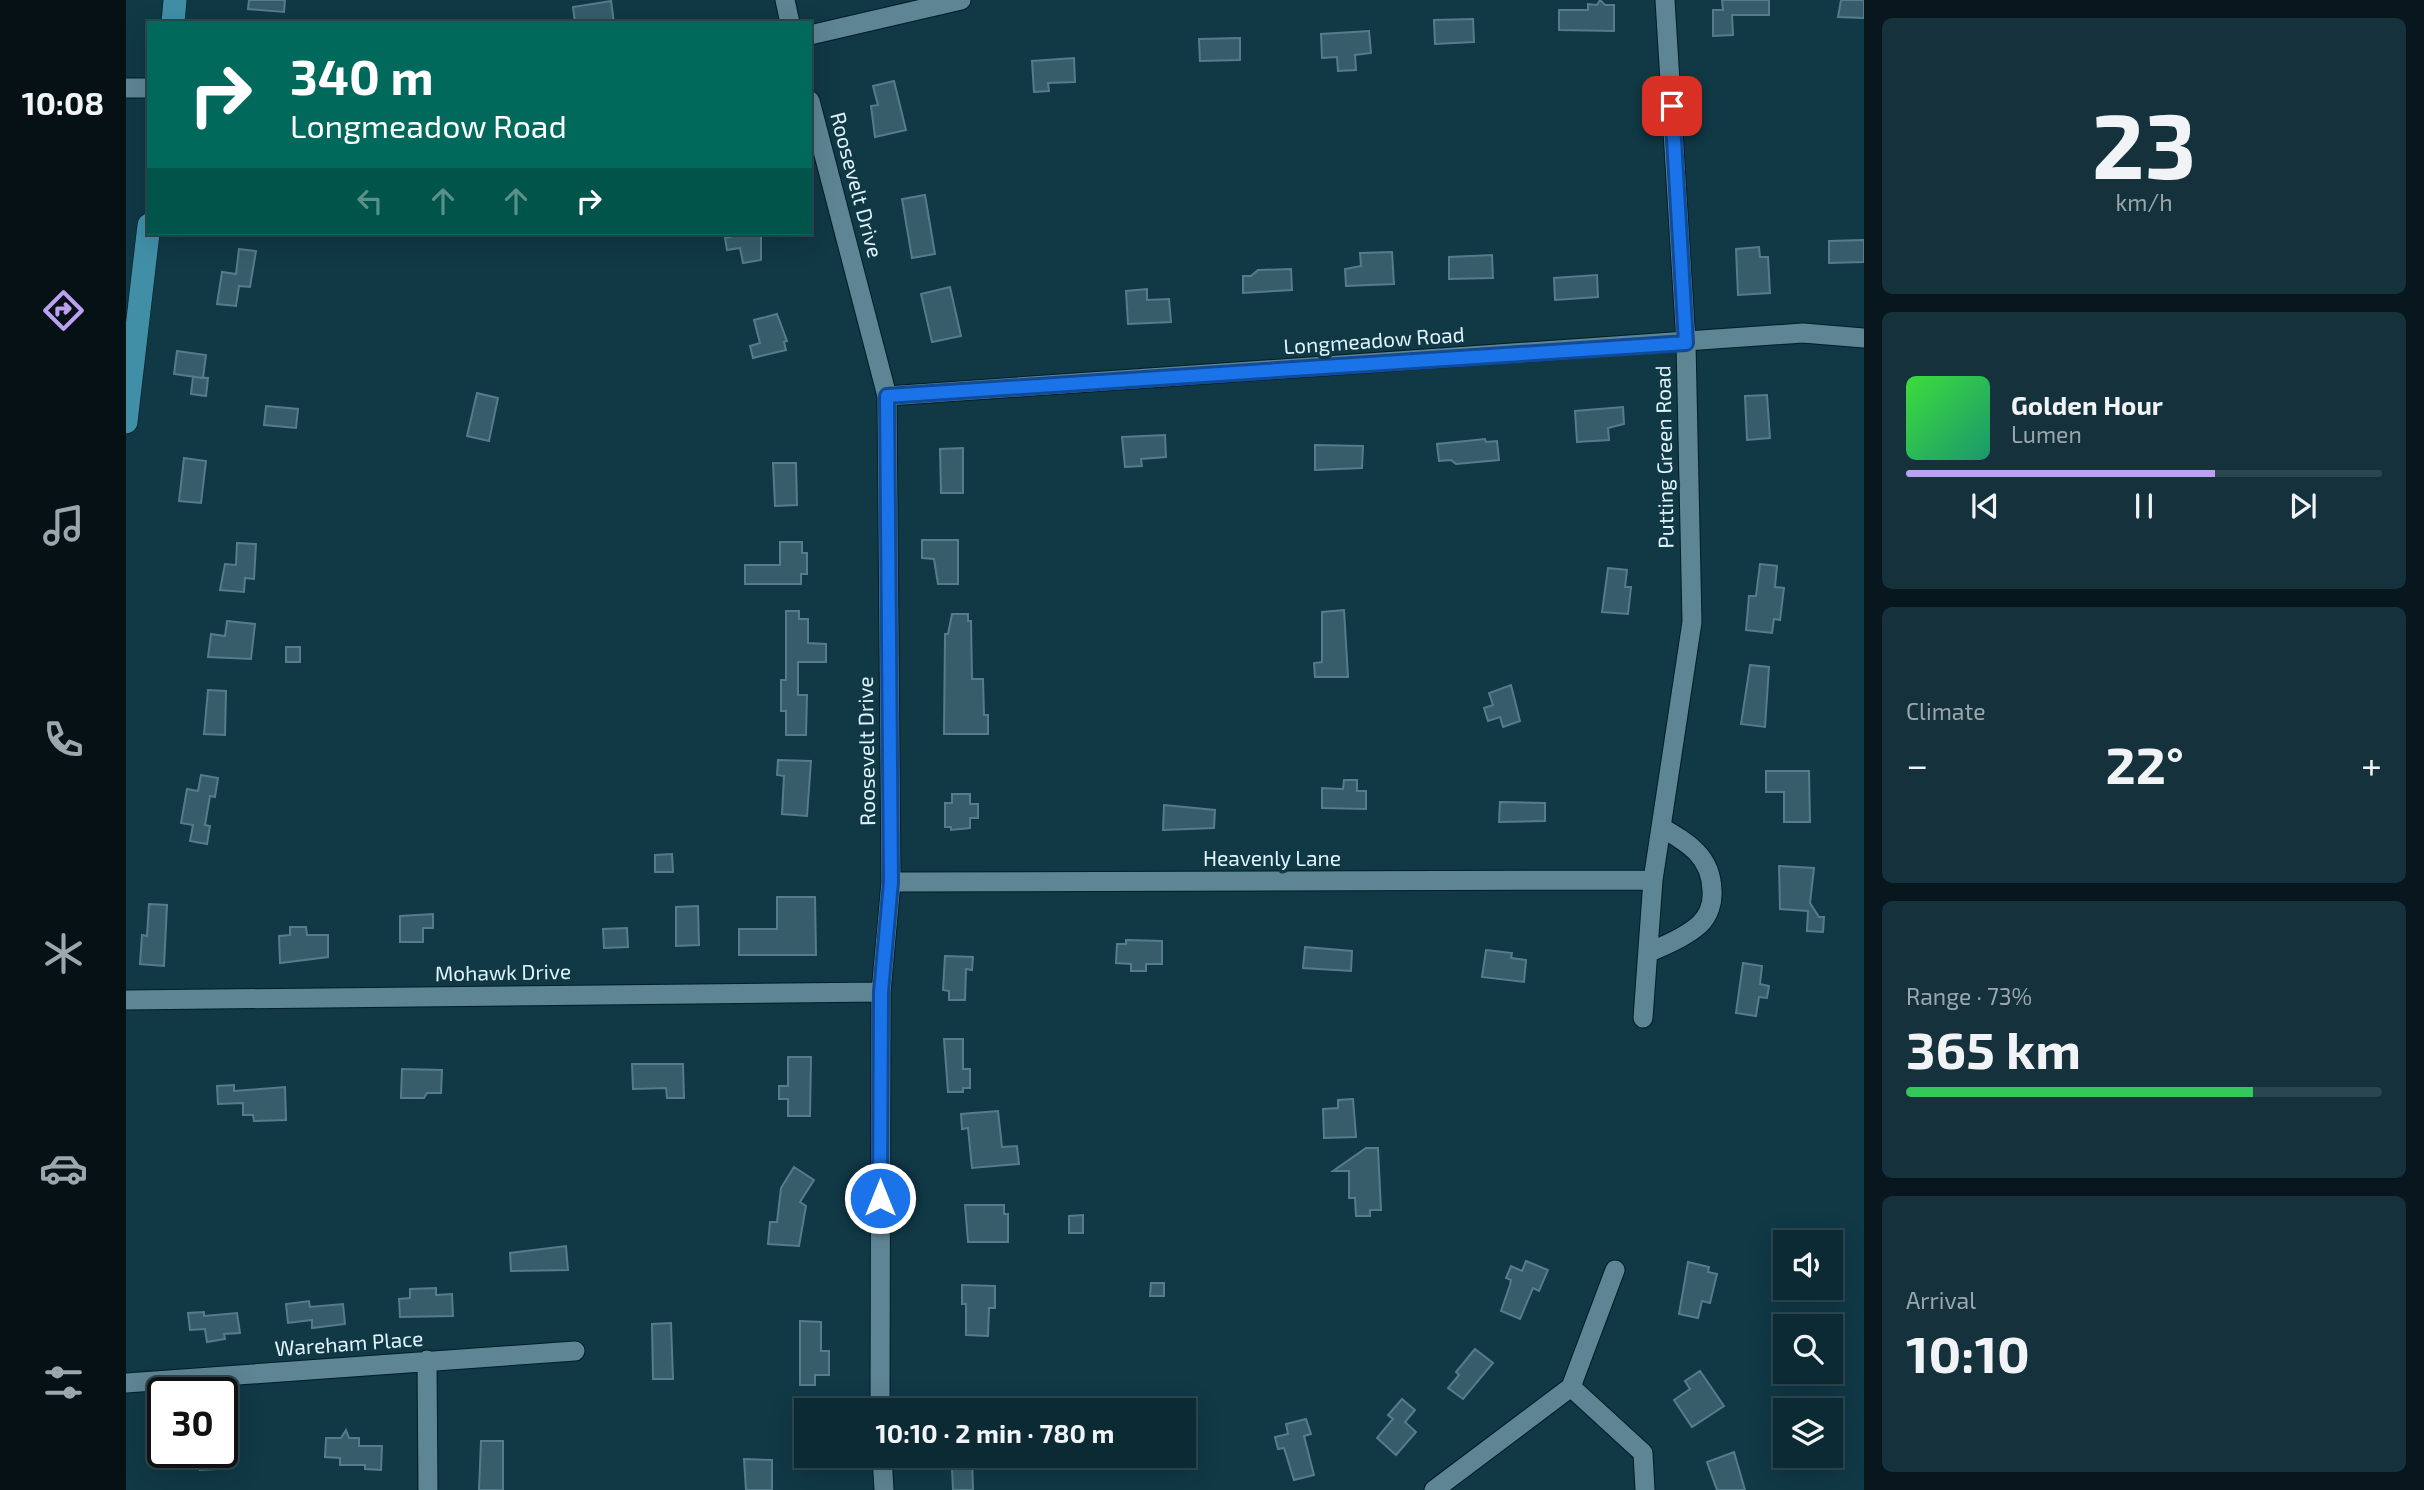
<!DOCTYPE html>
<meta charset="utf-8">
<style>
:root{--surface:#0c2a34;--page:#15323c;--text:#f1f3f6;--muted:#9aa7ac;--line:#2c464f;--accent:#bca0f2}
body{margin:0;font-family:"Exo 2",sans-serif;background:var(--page);color:var(--text);height:100vh;display:flex;flex-direction:column;font-size:26px;white-space:nowrap}
*{box-sizing:border-box;margin:0}
p{font-size:23px;color:var(--muted)}
.icon{flex:none;width:38px;height:38px;fill:none;stroke:currentColor;stroke-width:2;stroke-linecap:round;stroke-linejoin:round}
.map{position:relative;flex:1;overflow:hidden}
.panel{display:flex;flex-direction:column;gap:18px;padding:18px;background:#07171d;width:560px}
.panel>*{flex:none}
.hud{position:absolute;left:21px;top:21px;width:665px;height:214px;border-radius:0px;box-shadow:0 7px 28px #0002,0 0 0 2px var(--line);background:#00695c;color:#fff;overflow:hidden}
.controls{position:absolute;left:1647px;top:1230px;display:grid;gap:14px}
.controls a{display:grid;place-items:center;width:70px;height:70px;border-radius:0px;background:var(--surface);box-shadow:0 7px 28px #0002,0 0 0 2px var(--line);font-size:35px}
.speed{position:absolute;left:21px;top:1377px;display:flex;gap:14px;font-size:35px;font-weight:700;text-align:center}
.speed>*{display:grid;place-content:center;width:91px;height:91px;border-radius:50%;background:var(--surface);box-shadow:0 7px 28px #0002,0 0 0 2px var(--line);line-height:1}
.speed .limit{border:4px solid #111;border-radius:10px;background:#fff;color:#111}
.pin{position:absolute;display:grid;place-items:center;width:60px;height:60px;color:#fff;margin:-30px;border-radius:14px;box-shadow:0 4px 10px #0006}
.me{position:absolute;width:77px;margin:-38px;rotate:0deg;stroke-linejoin:round;filter:drop-shadow(0 0 5px #0008)}
.turn{display:flex;align-items:center;gap:24px;height:147px;padding:0 28px;font-size:32px}
.turn .icon{width:91px;height:91px;stroke-width:2.5}
.turn b{display:block;font-size:49px;line-height:60px}
.lanes{display:flex;align-items:center;height:66px;padding:0 28px;background:#0003;justify-content:center;gap:35px;direction:ltr}
.lanes .off{opacity:.35}
.big{font-size:52px;font-weight:700;line-height:1.1}
.panel .card{flex:1;display:flex;flex-direction:column;justify-content:center;gap:10px;min-width:0;padding:0 24px;border-radius:10px;background:var(--page)}
.panel .dial{align-items:center;gap:0}
.dial b{font-size:91px;line-height:1}
.song{display:flex;align-items:center;gap:21px}
.cover{width:84px;height:84px;border-radius:10px;background:linear-gradient(135deg,hsl(120 70% 55%),hsl(160 70% 35%))}
.played{height:7px;border-radius:4px;background:linear-gradient(90deg,var(--accent) 65%,var(--line) 65%)}
.keys{display:flex;justify-content:space-around;direction:ltr}
.heat{display:flex;justify-content:space-between;align-items:center;font-size:38px;direction:ltr}
.charge{height:10px;border-radius:5px;background:linear-gradient(90deg,#34c759 73%,var(--line) 0)}
.trip{position:absolute;left:668px;top:1398px;width:402px;height:70px;border-radius:0px;background:var(--surface);box-shadow:0 7px 28px #0002,0 0 0 2px var(--line);font-weight:700;line-height:70px;text-align:center}
main{display:flex;flex:1;min-height:0}
.tab-bar{display:flex;flex-direction:column;width:126px;justify-content:space-around;align-items:center;background:#051115;color:var(--muted)}
.tab-bar .icon{width:49px;height:49px}
.tab-bar .active{color:var(--accent)}
.tab-bar b{font-size:32px;color:var(--text)}
.map>svg:first-child{display:block}
.building{fill:#375d6a;stroke:#557c8a;stroke-width:2}
.lines{fill:none;stroke-linecap:round;stroke-linejoin:round}
.minor-casing{stroke:#011e27;stroke-width:21}
.major-casing{stroke:#011e27;stroke-width:24}
.minor{stroke:#5e8593;stroke-width:19}
.major{stroke:#418fa7;stroke-width:23}
.route-casing{stroke:#114b97;stroke-width:18}
.route{stroke:#1a73e8;stroke-width:12}
.labels{text-anchor:middle;stroke-width:7;stroke-linejoin:round;paint-order:stroke}
.street-label{font-size:21px;fill:#dff3fb;stroke:#103845}
</style>
<main>
<nav class="tab-bar">
<b>10:08</b>
<svg class="icon active" aria-label="directions" viewBox="0 0 24 24"><path d="M12 3l9 9-9 9-9-9zM9 14v-3h6M13 9l2 2-2 2"/></svg>
<svg class="icon" aria-label="music" viewBox="0 0 24 24"><path d="M9 18V5l10-2v13"/><circle cx="6" cy="18" r="3"/><circle cx="16" cy="16" r="3"/></svg>
<svg class="icon" aria-label="phone" viewBox="0 0 24 24"><path d="M5 4h4l2 5-3 2q2 4 5 5l2-3 5 2v4C11 20 4 13 5 4z"/></svg>
<svg class="icon" aria-label="climate" viewBox="0 0 24 24"><path d="M12 3v18M4 7l16 10M4 17L20 7"/></svg>
<svg class="icon" aria-label="car" viewBox="0 0 24 24"><path d="M5 17H2v-5l4-1 3-4h7l3 4 3 1v5h-3M9 17h6M6 11h13"/><circle cx="7" cy="17" r="2"/><circle cx="17" cy="17" r="2"/></svg>
<svg class="icon" aria-label="filters" viewBox="0 0 24 24"><path d="M4 7h16M4 17h16"/><circle cx="9" cy="7" r="2"/><circle cx="15" cy="17" r="2"/></svg>
</nav>
<div class="map">
<svg width="1738" height="1490" viewBox="0 0 1738 1490">
<rect width="100%" height="100%" fill="#103845"/>
<!-- building -->
<path class="building" d="M123,0H159L158,12L122,9Z
M1474,0L1479,5H1488V31L1433,30V10H1462V4L1471,5Z
M1596,0H1643V15H1606L1607,35L1587,36V10H1597Z
M1715,0H1738V18L1712,17Z
M485,1L488,23H449L447,7Z
M1347,19L1348,42L1309,44L1308,20Z
M1243,31L1245,53L1229,55L1230,70L1212,71L1211,57L1196,58L1195,34Z
M1114,38V60L1074,61L1073,39Z
M948,58L949,82L922,83L923,91L908,92L906,61Z
M768,81L780,130L749,137L745,106L752,105L747,86Z
M799,195L809,254L786,258L776,199Z
M608,233H635V260L617,263L614,248L601,250L599,238L608,236Z
M1738,240V262L1703,263V241Z
M1633,247L1634,257H1642L1644,293L1612,295L1610,249Z
M113,249L130,251L124,287L113,286L110,306L91,304L96,272L110,274Z
M1266,252L1268,284L1220,286L1219,269L1235,266L1234,253Z
M1366,255L1367,278L1323,279V257Z
M1165,269L1166,290L1117,293V276H1125L1132,270Z
M1471,275L1472,297L1429,300L1428,278Z
M824,287L835,336L806,342L795,294Z
M1021,289V300L1043,299L1045,322L1002,324L1000,291Z
M651,314L661,341L658,342L660,350L627,358L624,346L634,343L628,320Z
M51,351L80,355L77,378L48,374Z
M67,377L82,378L80,396L65,394Z
M351,393L372,398L363,441L341,436Z
M1641,395L1644,438L1621,440L1619,396Z
M140,406L172,409L170,428L138,425Z
M1497,407L1498,424L1482,428L1483,440L1451,442L1449,411Z
M1039,435L1040,457L1015,459L1016,466L999,467L996,437Z
M1359,439L1360,442L1371,441L1373,460L1330,464L1325,460L1313,461L1311,444Z
M1189,445L1237,446L1236,468L1189,470Z
M837,448V493H815L814,449Z
M58,458L80,461L75,503L53,501Z
M647,463H670L671,505L649,506Z
M796,540H832V584H812L808,559L796,558Z
M654,542H676V553H681V574H675V584H619V565H654Z
M111,543L130,544L128,579L119,578L118,592L94,590L99,564L110,565Z
M1634,564L1651,566L1649,587L1658,588L1654,620L1648,619L1646,633L1620,630L1623,596H1630Z
M1482,568L1501,570L1499,587H1505L1502,614L1476,612Z
M1218,610L1222,677H1189L1188,663L1196,662V612Z
M660,611H673V619H682V643L700,644V662H672V695H681L680,735H660V711H655V680H660Z
M826,614H842V621H845L846,679H857L858,715H862V734H818L819,634H822Z
M101,621L129,624L125,659L82,657L85,634L99,636Z
M160,647H174V662H160Z
M1624,665L1643,667L1639,727L1615,724Z
M1385,685L1394,721L1377,727L1374,717L1362,721L1358,708L1367,705L1363,693Z
M82,690L100,691L99,735L78,734Z
M652,760L685,761L681,816L656,814L658,776L651,775Z
M1640,771H1683L1684,822H1658V792H1640Z
M75,775L92,778L89,797L84,796L79,825L84,826L81,844L64,841L67,825L55,823L61,789L72,791Z
M1218,780H1231V791H1240V809L1196,808V788L1217,789Z
M826,794H844V804H852V818H844V828L825,830V827H819V803H826Z
M1374,802L1419,803V821L1373,822Z
M1038,805L1089,810L1088,828L1037,830Z
M546,854L547,872H529V855Z
M1653,866L1688,868L1684,903L1693,917H1698L1697,932L1681,931L1682,911L1654,909Z
M651,897H689L690,955H613V929H651Z
M23,904L41,905L38,966L14,964L16,935L21,936Z
M572,906L573,945L550,946V907Z
M307,914V928H297V942H274V916Z
M164,927H180L181,935H202V957L154,963L153,936L164,935Z
M501,928L502,947L478,948L477,929Z
M1000,940L1036,941V964H1020V971H1005V964L990,963L991,944H1000Z
M1179,947L1226,951L1225,971L1177,968Z
M1360,950L1386,953L1385,958L1400,960L1398,982L1356,977Z
M819,956L847,957L846,970L840,969L839,1000H823V991L817,990Z
M1617,963L1636,966L1634,984L1643,986L1641,998L1633,997L1630,1016L1610,1013Z
M818,1039H837V1069H844V1088H837V1092H822Z
M662,1057H685L684,1116H662V1099H653V1086H662Z
M506,1064H557L558,1098H541L540,1088L507,1089Z
M276,1069L316,1070L315,1093H301L298,1098H275Z
M108,1085V1091L159,1087L160,1120L128,1121L127,1115H117V1103L92,1104L91,1086Z
M1227,1099L1230,1137L1198,1138L1197,1109L1212,1108V1100Z
M872,1111L876,1147L891,1146L893,1164L846,1168L842,1128L836,1129L835,1114Z
M1240,1148H1252L1255,1210H1244V1216H1230L1229,1198H1223V1171H1207Z
M668,1167L688,1180L674,1202L680,1206L673,1246L642,1244L644,1222H651L655,1188Z
M839,1205H878V1214H882V1242H842Z
M957,1215V1233H943V1216Z
M440,1246L442,1270L385,1271L384,1253Z
M1400,1261L1422,1270L1413,1291L1407,1288L1394,1319L1375,1311L1384,1285L1385,1280L1380,1278L1385,1266L1396,1271Z
M1562,1262L1583,1267L1582,1272L1591,1274L1584,1303L1576,1301L1572,1318L1553,1314Z
M1025,1283H1038V1296H1024Z
M836,1285L869,1286V1308H863L862,1336L840,1335V1304H836Z
M310,1288V1295L326,1294L327,1316L274,1317L273,1299L284,1298V1289Z
M183,1301L184,1307L217,1304L219,1324L186,1328V1320L162,1323L160,1304Z
M78,1312V1316L111,1313L114,1333L98,1334L99,1339L81,1342L79,1329L64,1330L62,1313Z
M674,1321L695,1322V1351H703V1375H689V1385H674Z
M545,1323L547,1379H527L526,1324Z
M1349,1349L1367,1363L1337,1399L1322,1388L1333,1375L1330,1372Z
M1574,1371L1598,1406L1566,1427L1548,1400L1564,1389L1559,1381Z
M1276,1399L1289,1410L1279,1422L1290,1432L1270,1455L1251,1438L1267,1419L1262,1415Z
M1180,1419L1185,1434L1178,1436L1188,1475L1168,1480L1158,1448L1152,1449L1149,1437L1162,1434L1160,1424Z
M220,1430L223,1438H233V1446H256L255,1470L239,1469V1465H214V1458L199,1457L200,1438H215Z
M355,1441H377V1490H353Z
M40,1452H89L90,1469L74,1470V1465L41,1466Z
M1608,1452L1619,1490H1591L1581,1462Z
M831,1456H846L847,1490H827L826,1469H831Z
M618,1459L646,1460V1490H620Z"/>
<g class="lines">
<!-- minor casing -->
<g class="minor-casing">
<path id="minor" d="M659,0L664,23
M684,35L835,0
M0,88H23
M684,101L761,396L765,882L755,992L754,1410
M761,396L1677,333L1738,338
M765,882L1527,880
M1522,953C1539,945 1560,937 1574,924C1583,915 1587,902 1586,890C1585,856 1562,843 1535,827
M0,1000L755,992
M1517,1018L1527,880L1566,622L1560,343L1539,0
M301,1360L302,1490
M0,1383L449,1351
M1445,1387L1517,1453L1519,1490
M756,1456L758,1490
M1308,1490L1445,1387L1489,1270"/>
</g>
<!-- major casing -->
<g class="major-casing">
<path id="major" d="M47,23L49,0
M0,422L23,225"/>
</g>
<!-- minor -->
<use href="#minor" class="minor"/>
<!-- major -->
<use href="#major" class="major"/>
</g>
<g class="lines">
<!-- route casing -->
<g class="route-casing">
<path id="route" d="M754,1198L755,992L765,882L761,396L1560,343L1546,106"/>
</g>
<!-- route -->
<use href="#route" class="route"/>
</g>
<g class="labels">
<!-- street labels -->
<g class="street-label">
<text transform="translate(730 185) rotate(75)" y="7">Roosevelt Drive</text>
<text transform="translate(1248 341) rotate(-4)" y="7">Longmeadow Road</text>
<text transform="translate(1539 457) rotate(-91)" y="7">Putting Green Road</text>
<text transform="translate(741 751) rotate(-91)" y="7">Roosevelt Drive</text>
<text x="1146" y="866">Heavenly Lane</text>
<text transform="translate(377 973) rotate(-1)" y="7">Mohawk Drive</text>
<text transform="translate(223 1344) rotate(-4)" y="7">Wareham Place</text>
</g>
</g>
</svg>
<div class="controls">
<a><svg class="icon" aria-label="sound" viewBox="0 0 24 24"><path d="M4 9h4l5-4v14l-5-4H4zM17 9q2 3 0 6"/></svg></a>
<a><svg class="icon" aria-label="search" viewBox="0 0 24 24"><circle cx="10" cy="10" r="6"/><path d="M15 15l6 6"/></svg></a>
<a><svg class="icon" aria-label="layers" viewBox="0 0 24 24"><path d="M12 4l9 5-9 5-9-5zM3 14l9 5 9-5"/></svg></a>
</div>
<div class="speed"><div class="limit">30</div></div>
<div class="pin" style="left:1546px;top:106px;background:#d93025"><svg class="icon" aria-label="arrive" viewBox="0 0 24 24"><path d="M6 21V4h12l-3 4 3 4H6"/></svg></div>
<svg class="me" style="left:754px;top:1198px" viewBox="-20 -20 40 40"><circle r="17" fill="#1a73e8" stroke="#fff" stroke-width="3"/><path d="M0-11L8 9 0 5-8 9z" fill="#fff"/></svg>
<div class="trip">10:10 · 2 min · 780 m</div>
<div class="hud">
<div class="turn"><svg class="icon" aria-label="right" viewBox="0 0 24 24"><path d="M7 20v-9h11M14 6l5 5-5 5"/></svg><div><b>340 m</b>Longmeadow Road</div></div>
<div class="lanes"><svg class="icon off" aria-label="left" viewBox="0 0 24 24"><path d="M17 20v-9H6M10 6l-5 5 5 5"/></svg><svg class="icon off" aria-label="ahead" viewBox="0 0 24 24"><path d="M12 20V5M6 11l6-6 6 6"/></svg><svg class="icon off" aria-label="ahead" viewBox="0 0 24 24"><path d="M12 20V5M6 11l6-6 6 6"/></svg><svg class="icon" aria-label="right" viewBox="0 0 24 24"><path d="M7 20v-9h11M14 6l5 5-5 5"/></svg></div>
</div>
</div>
<section class="panel">
<div class="card dial"><b>23</b><p>km/h</p></div>
<div class="card">
<div class="song"><i class="cover"></i><div><b>Golden Hour</b><p>Lumen</p></div></div>
<div class="played"></div>
<div class="keys"><svg class="icon" aria-label="previous" viewBox="0 0 24 24"><path d="M18 5L8 12l10 7zM5 5v14"/></svg><svg class="icon" aria-label="pause" viewBox="0 0 24 24"><path d="M8 5v14M16 5v14"/></svg><svg class="icon" aria-label="next" viewBox="0 0 24 24"><path d="M6 5l10 7-10 7zM19 5v14"/></svg></div>
</div>
<div class="card"><p>Climate</p>
<div class="heat"><a>−</a><b class="big">22°</b><a>+</a></div>
</div>
<div class="card"><p>Range · 73%</p><b class="big">365 km</b><div class="charge"></div></div>
<div class="card"><p>Arrival</p><b class="big">10:10</b></div>
</section>
</main>
